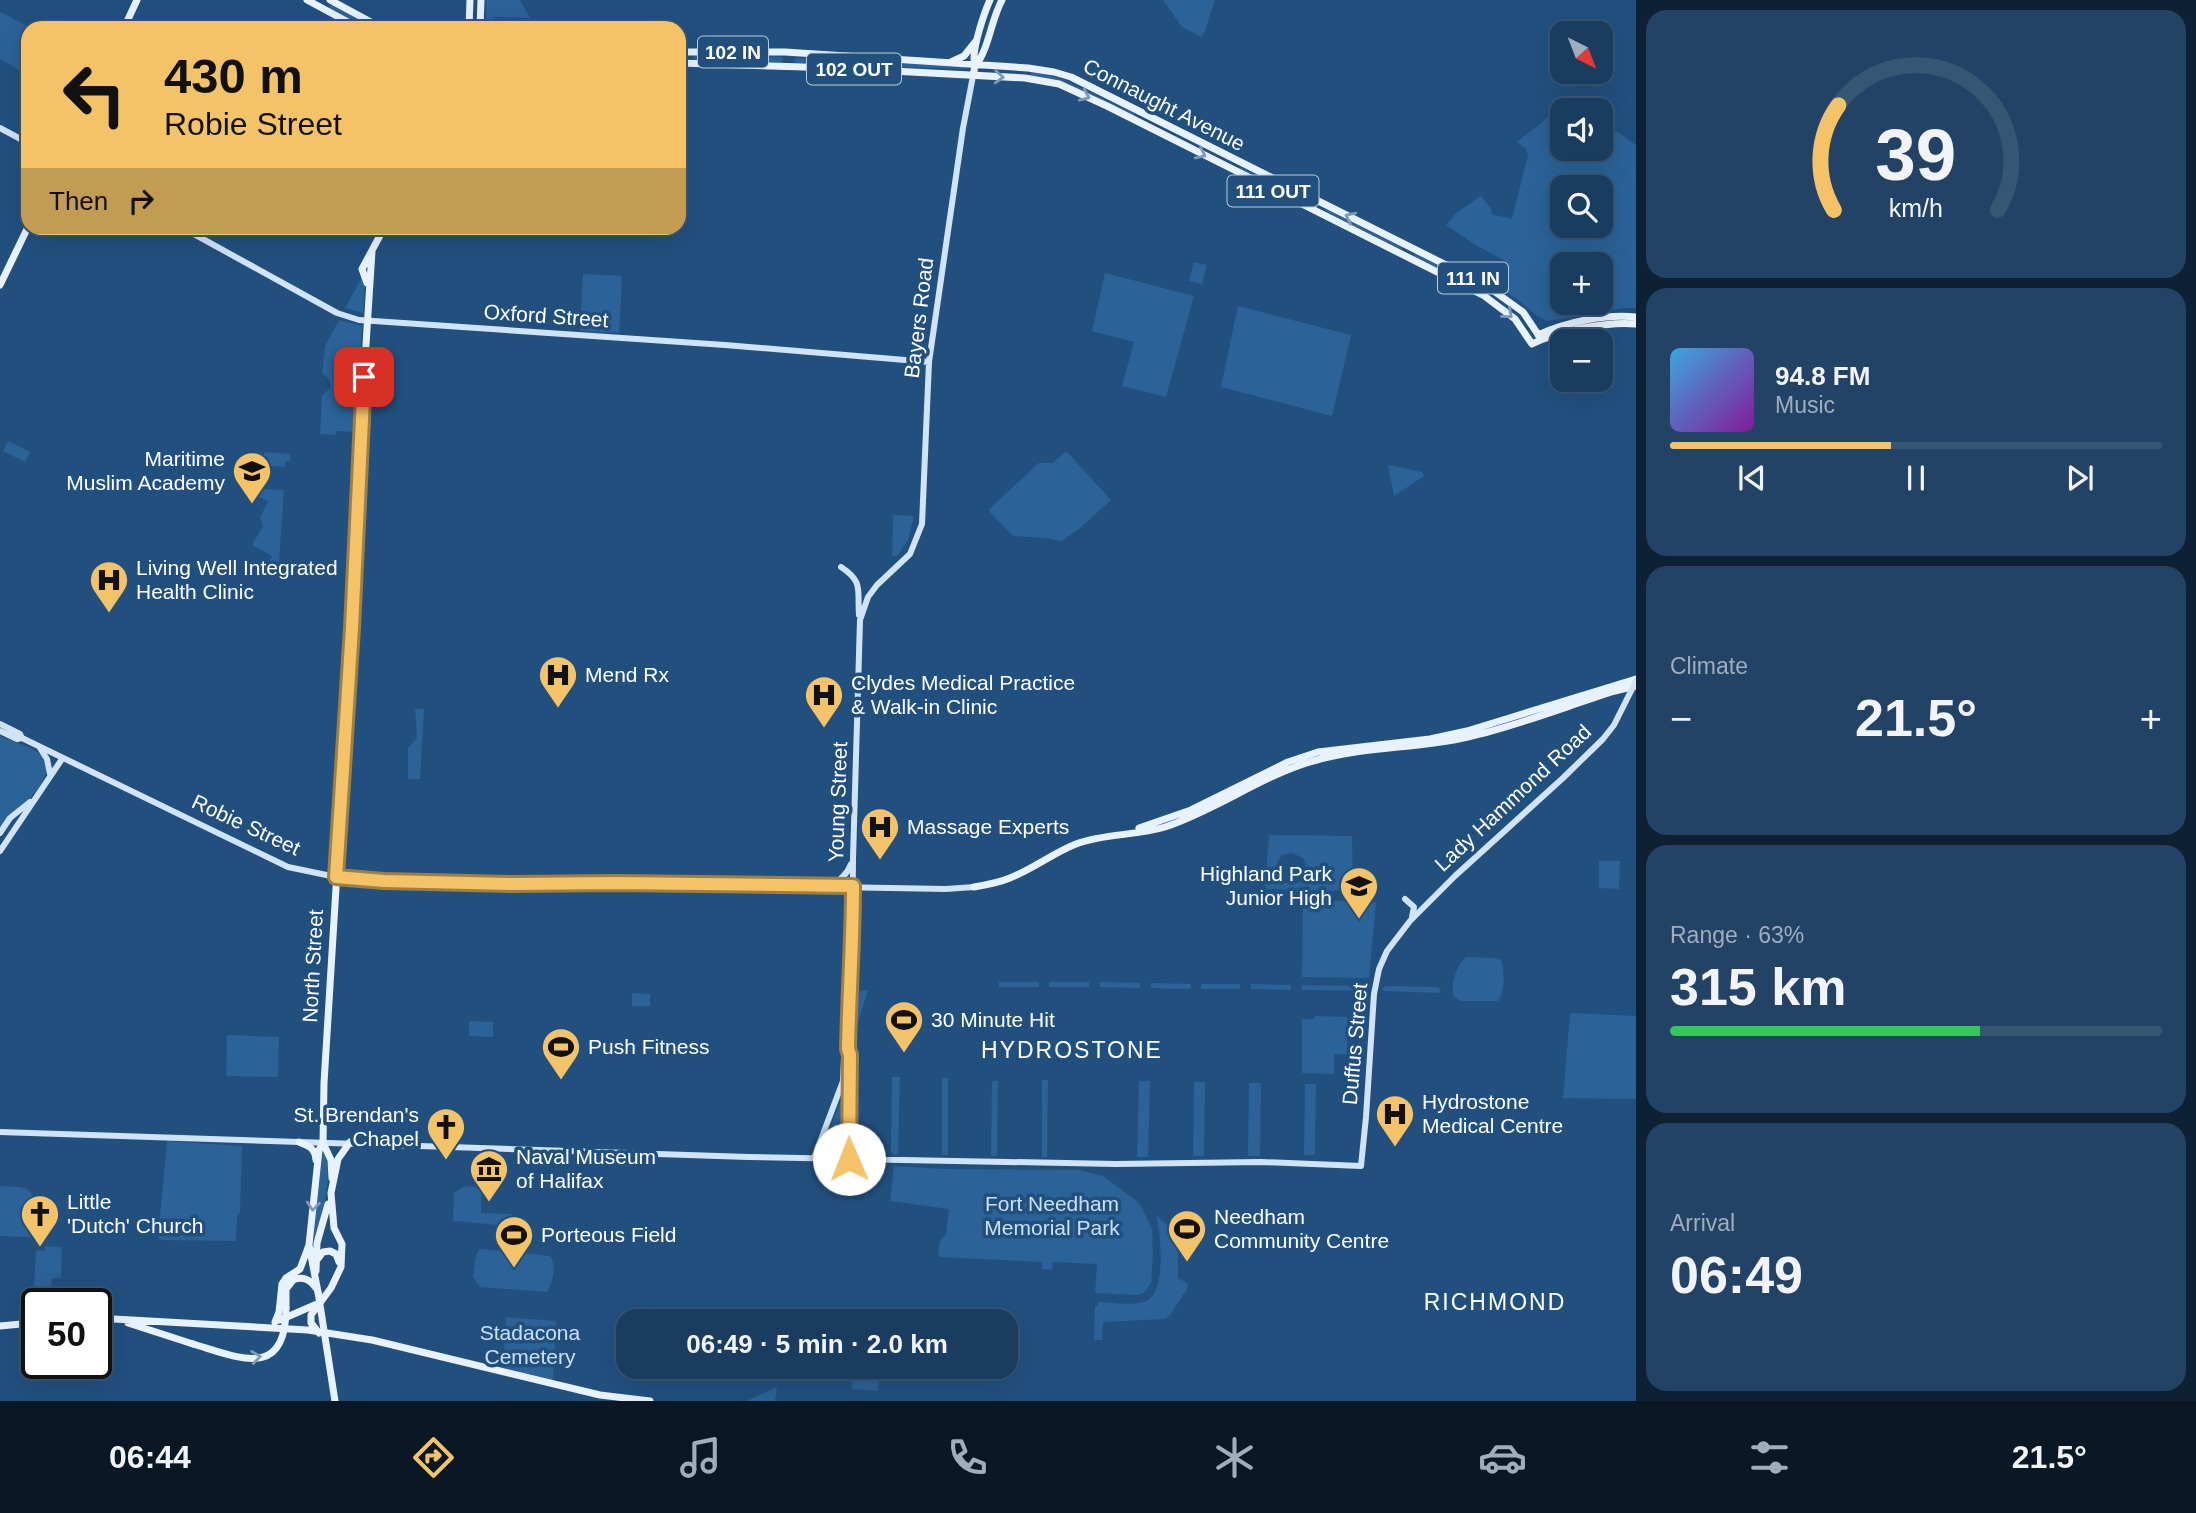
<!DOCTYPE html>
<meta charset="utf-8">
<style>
:root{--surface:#193c5f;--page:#224365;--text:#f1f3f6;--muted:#9fadbd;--line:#375674;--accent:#f4c368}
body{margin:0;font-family:Arial,sans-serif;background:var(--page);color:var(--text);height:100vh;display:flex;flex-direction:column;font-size:26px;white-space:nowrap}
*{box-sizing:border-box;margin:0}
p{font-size:23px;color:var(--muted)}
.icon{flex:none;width:38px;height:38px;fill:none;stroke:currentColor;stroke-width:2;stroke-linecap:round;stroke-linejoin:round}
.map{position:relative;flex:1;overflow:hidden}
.side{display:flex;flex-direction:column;gap:10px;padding:10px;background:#0e2134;width:560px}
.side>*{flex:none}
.banner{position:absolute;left:21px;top:21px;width:665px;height:214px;border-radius:21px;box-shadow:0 7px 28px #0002,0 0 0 2px var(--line);background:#f4c368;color:#111;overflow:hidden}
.needle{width:46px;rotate:138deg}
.controls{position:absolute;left:1550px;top:21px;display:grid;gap:14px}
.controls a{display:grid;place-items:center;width:63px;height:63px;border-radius:14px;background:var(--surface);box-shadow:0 7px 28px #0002,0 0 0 2px var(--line);font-size:35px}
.speed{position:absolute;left:21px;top:1288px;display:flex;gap:14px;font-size:35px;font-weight:700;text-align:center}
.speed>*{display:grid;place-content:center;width:91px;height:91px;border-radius:50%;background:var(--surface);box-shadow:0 7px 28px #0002,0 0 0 2px var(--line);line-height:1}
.speed .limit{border:4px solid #111;border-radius:10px;background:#fff;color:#111}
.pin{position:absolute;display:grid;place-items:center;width:60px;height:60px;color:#fff;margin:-30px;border-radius:14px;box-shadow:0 4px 10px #0006}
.me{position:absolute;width:77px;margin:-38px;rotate:359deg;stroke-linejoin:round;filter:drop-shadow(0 0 5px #0008)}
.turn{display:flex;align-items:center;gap:24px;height:147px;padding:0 28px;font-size:32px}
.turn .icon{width:91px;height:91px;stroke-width:2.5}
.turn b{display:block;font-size:49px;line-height:60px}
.then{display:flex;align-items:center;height:66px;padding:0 28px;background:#0003;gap:14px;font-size:26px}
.big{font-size:52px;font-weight:600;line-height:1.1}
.side .card{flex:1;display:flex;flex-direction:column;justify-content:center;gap:10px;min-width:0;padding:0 24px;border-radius:21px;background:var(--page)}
.side .dial{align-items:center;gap:0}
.dial svg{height:182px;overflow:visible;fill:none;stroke:var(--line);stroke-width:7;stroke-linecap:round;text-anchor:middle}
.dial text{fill:var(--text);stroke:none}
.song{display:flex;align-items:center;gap:21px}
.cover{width:84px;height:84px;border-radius:10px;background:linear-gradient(135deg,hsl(200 70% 55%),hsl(290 70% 35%))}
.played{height:7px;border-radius:4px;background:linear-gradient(90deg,var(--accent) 45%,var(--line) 45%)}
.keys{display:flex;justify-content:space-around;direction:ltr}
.heat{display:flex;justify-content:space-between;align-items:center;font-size:38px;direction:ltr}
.charge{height:10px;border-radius:5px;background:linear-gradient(90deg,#34c759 63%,var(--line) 0)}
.trip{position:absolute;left:616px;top:1309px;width:402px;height:70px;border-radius:21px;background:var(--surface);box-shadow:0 7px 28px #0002,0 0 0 2px var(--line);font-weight:600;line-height:70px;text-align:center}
.dock{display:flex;height:112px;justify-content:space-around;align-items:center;background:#0a1826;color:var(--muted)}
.dock .icon{width:49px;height:49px}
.dock .on{color:var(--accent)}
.dock b{font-size:32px;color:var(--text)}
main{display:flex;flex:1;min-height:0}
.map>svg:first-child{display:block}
.green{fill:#2b6297;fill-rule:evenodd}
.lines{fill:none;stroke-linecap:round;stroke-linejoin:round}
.secondary{stroke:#d1e3f6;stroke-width:6}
.primary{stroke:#e8f2fd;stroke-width:7}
.secondary-bridge{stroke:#d1e3f6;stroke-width:6}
.primary-bridge{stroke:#e8f2fd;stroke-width:7}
.oneway{stroke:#7b99b8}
.route-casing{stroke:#9f7f44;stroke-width:18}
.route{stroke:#f4c368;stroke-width:12}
.labels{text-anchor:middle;stroke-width:7;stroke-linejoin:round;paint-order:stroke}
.shield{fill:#21507f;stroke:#bccad9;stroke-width:2}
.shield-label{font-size:19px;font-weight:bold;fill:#fff}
.street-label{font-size:21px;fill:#fff;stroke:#21507f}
.poi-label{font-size:21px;fill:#fff;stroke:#21507f;text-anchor:start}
.park-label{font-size:21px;fill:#cae0f6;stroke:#21507f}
.neighbourhood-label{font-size:23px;letter-spacing:2px;fill:#fff;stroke:#21507f}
</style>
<main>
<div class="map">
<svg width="1636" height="1401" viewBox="0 0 1636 1401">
<rect width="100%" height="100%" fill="#21507f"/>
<!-- green -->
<path class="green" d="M486,0H520L530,18L495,17V28H486Z
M1163,0H1215L1205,31L1201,37L1182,27Z
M330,5H333L376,28H364L329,9Z
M0,12L31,28H28V75L0,59Z
M695,55L732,56L733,59L730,61L695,60L693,58Z
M744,56L782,57L783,59L781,63L744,61L742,60Z
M796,58L832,59L833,61L831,64L796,63L794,61Z
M844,60L885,63L886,66L844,65L842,62Z
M898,63L963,67L967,69L897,67Z
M1032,71L1062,79L1135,114L1133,116L1057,81L1032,76L1030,73Z
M1572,98L1588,110H1563V149H1601V120L1636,145V308H1623L1548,321L1537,316L1521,302L1493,283L1504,260L1477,246L1446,225L1456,213L1481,196L1492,210L1491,214L1512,219L1528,155L1526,149L1517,142ZM1601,187V226H1563V187ZM1601,264V303H1563V264Z
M1240,167L1316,204V208L1238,170Z
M1325,210H1328L1403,248L1401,250L1324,212Z
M1416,253L1481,287V290L1413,256Z
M1194,262L1207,265L1202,284L1189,281Z
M1105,273L1194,296L1166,397L1122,386L1134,342L1092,331Z
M583,274L622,276L619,333L580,331Z
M362,277L365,287L363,313L345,308Z
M1238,306L1351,335L1332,416L1221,387Z
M339,320L362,326L356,432L336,431V435L320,434L322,396L331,387L329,379L322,373L325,346Z
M8,441L30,452L25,462L3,451Z
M1066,451L1111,500L1078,530L1061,541L1046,538L1013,536L988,510L1039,463H1053Z
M265,452L290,454V461H285V467L258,465Z
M1390,465L1422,472L1424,476L1394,496L1388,466Z
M246,488L284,490L278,577L261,576L272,556L252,545L263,526L260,517L268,502L252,492H244Z
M893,515L914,516L908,540L897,556H892Z
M415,709H424L420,779H408V748L417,738Z
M0,736C13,742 29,745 40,754C64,774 14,814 0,828Z
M1269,835L1352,836L1353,889L1350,891L1265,889ZM1292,853L1303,858L1307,868H1313L1312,871H1307L1300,882L1291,885L1279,879L1275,867L1282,855Z
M1599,861H1620L1619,889L1599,888Z
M1303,900L1376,902L1369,978L1302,977Z
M1466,957L1494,958L1501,960C1505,971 1505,992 1498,1001H1461L1454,997C1449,986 1457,965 1466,957Z
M999,982H1039V987H999Z
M1049,982H1089V987H1049Z
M1100,982L1140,983V988L1100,987Z
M1151,983L1191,984V989L1151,988Z
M1201,984H1240V989H1201Z
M1251,984L1291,985V990L1251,989Z
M1302,985L1369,986V991L1302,990Z
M1385,986L1437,987L1441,989L1439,993L1384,991L1382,989Z
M868,990L857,1026L854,1027L857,991Z
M632,993L650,994V1006H632Z
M1570,1013L1636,1016V1099L1563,1098Z
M1315,1016L1347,1017V1054H1334V1074L1302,1073V1019H1315Z
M469,1021L493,1022V1037L469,1036Z
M227,1035L279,1037L278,1077L226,1076Z
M892,1077H900L898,1154L896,1155L891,1153Z
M942,1078H948V1155H942Z
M1042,1080H1048L1047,1157H1042Z
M992,1081H998L997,1156H991Z
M1139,1081H1150L1148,1157H1137Z
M1194,1082H1205L1204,1156H1193Z
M1249,1083H1261L1260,1156H1248Z
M1305,1084H1316L1315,1155H1304Z
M844,1093H846L845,1151L823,1154L821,1151Z
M167,1141L242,1146L240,1212L237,1217L236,1241L161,1240L158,1238Z
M322,1150C336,1169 321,1216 316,1238H313Z
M489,1162L495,1166L497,1175L495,1183L488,1186L483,1184L480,1177L483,1166Z
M894,1166L944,1169L1080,1170L1103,1176L1138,1202L1142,1208L1152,1229L1153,1255L1151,1283L1144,1293L1136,1295L1095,1293L1097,1264L1053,1262L1052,1270L1042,1269V1262L940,1257L938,1253L940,1241L946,1234L949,1209L890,1201Z
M0,1186C7,1187 17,1186 24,1188C41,1194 33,1224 31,1237L0,1236Z
M464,1186L475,1187L481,1191V1213L513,1214L506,1222L499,1225L453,1221L454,1193Z
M1156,1215L1197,1251H1178V1278L1188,1284L1187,1289L1170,1315L1165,1319L1103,1322L1102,1340H1094L1095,1306H1098V1302C1112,1302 1135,1307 1148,1300C1166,1290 1161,1232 1156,1215Z
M45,1246L62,1247L61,1278H52L51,1287L34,1286L36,1250L45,1251Z
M480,1249L550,1256C557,1266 553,1282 547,1292L480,1287L473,1277L476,1255Z
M506,1317L556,1321L553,1380L503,1368Z
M853,1378L879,1380L878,1391L852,1389Z
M777,1387L775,1401H746Z"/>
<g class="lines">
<!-- secondary -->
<path class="secondary" d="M0,128L28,143
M183,228L337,313L359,320L725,345L929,362
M841,567C864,582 857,590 859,615
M0,724L20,734L22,738L288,867L336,877L384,881L512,884L616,883L946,889L974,887
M0,731L17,739L22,738
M40,748L47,759L50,774
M0,833L10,818L30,802
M0,851L62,759
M830,885C840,880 847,875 851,864
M1405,899L1414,907L1412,917
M0,1132L748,1157L1116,1164L1261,1162L1361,1166L1366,1117L1374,994L1379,969L1387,951L1410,921L1455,876L1563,778L1603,739L1614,725L1631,691
M814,1158L843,1081L844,1059L848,1049
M849,1159L850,1055L848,1049L850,991L852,975L853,859L860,620L868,597L877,585L910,554L922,524L929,362L963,128L973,76"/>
<!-- primary -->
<path class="primary" d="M307,0L359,28
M330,0L382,28
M124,28L137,0
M469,28L470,0
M480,28L481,0
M679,52H785L1028,68L1054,72L1071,77L1484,284L1523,312L1541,339
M951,62L964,56L976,41
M679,63L836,68L1025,78L1059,84L1107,106L1483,295L1515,319L1532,344C1557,331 1609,321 1636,324
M976,65C989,48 991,20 1002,0
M973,76C975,69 975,65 974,58C974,44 984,13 990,0
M367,283L362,269L384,228
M0,285L28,227
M1538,335C1567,322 1604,314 1636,317
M1139,828L1191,810L1288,762L1318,752L1430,739L1467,731L1636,679
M974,887C986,885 998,883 1010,878C1033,869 1053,853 1076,844C1105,833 1136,836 1165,827C1216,810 1260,777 1310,762C1362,746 1416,749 1468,737C1517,726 1567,706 1615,691L1636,686
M299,1142C309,1146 315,1148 316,1160
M323,1143L331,1160L332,1178
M317,1260L323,1252L330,1251L336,1254L339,1262
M316,1271L317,1243L328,1204
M318,1292L309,1245L319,1150L323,1143L324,1083L352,628L359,454L372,251
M286,1308V1289L293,1280C302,1276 310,1279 316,1288
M96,1318L308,1330L372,1340L600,1395L650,1401
M280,1320L317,1304
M275,1322L279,1312L282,1284L286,1278L300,1269L309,1245
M128,1323L193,1344
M0,1326L21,1324L37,1319
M319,1333L311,1323V1315L331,1288L341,1267L342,1244L334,1228L331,1193L338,1159L350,1142"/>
<!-- secondary-bridge -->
<path class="secondary-bridge" d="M1631,691L1636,681"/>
<!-- primary-bridge -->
<path class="primary-bridge" d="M318,1292L335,1401
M193,1344C240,1358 286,1380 286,1308"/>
</g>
<!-- one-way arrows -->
<defs><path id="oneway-chevron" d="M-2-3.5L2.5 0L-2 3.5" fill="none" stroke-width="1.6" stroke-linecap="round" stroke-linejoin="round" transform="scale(1.75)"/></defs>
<g class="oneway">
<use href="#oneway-chevron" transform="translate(999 77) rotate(3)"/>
<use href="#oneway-chevron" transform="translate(1085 96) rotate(24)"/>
<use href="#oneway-chevron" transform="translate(1201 154) rotate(26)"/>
<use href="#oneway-chevron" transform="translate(1350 217) rotate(-154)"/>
<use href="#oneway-chevron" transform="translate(1508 314) rotate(41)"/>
<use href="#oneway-chevron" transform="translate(313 1206) rotate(96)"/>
<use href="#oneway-chevron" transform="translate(256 1357) rotate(-8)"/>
</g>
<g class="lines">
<!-- route casing -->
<g class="route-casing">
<path id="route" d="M364,377L352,628L336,877L384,881L512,884L616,883L853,886C853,941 849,994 848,1049L850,1055L849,1159"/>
</g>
<!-- route -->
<use href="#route" class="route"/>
</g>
<!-- icons -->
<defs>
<g id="school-pin" transform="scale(2.0125)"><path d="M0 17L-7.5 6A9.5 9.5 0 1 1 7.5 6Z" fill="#f4c368" stroke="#21507f"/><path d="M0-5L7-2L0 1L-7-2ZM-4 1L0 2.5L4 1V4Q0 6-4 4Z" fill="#111"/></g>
<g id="hospital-pin" transform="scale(2.0125)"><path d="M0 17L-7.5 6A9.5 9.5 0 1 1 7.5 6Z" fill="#f4c368" stroke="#21507f"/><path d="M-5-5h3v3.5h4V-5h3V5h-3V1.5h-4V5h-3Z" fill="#111"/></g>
<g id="stadium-pin" transform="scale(2.0125)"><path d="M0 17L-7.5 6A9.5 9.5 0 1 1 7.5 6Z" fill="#f4c368" stroke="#21507f"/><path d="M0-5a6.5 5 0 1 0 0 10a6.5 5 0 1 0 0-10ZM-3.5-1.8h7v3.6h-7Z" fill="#111"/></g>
<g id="church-pin" transform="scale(2.0125)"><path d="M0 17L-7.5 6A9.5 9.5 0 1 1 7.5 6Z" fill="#f4c368" stroke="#21507f"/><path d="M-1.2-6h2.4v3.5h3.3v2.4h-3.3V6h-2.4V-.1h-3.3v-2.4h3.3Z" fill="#111"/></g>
<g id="museum-pin" transform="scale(2.0125)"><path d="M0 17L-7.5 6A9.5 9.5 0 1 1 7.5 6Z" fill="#f4c368" stroke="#21507f"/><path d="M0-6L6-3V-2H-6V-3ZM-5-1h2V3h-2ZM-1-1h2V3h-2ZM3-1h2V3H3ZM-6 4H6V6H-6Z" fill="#111"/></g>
</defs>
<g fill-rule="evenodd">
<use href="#school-pin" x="252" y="471"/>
<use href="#hospital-pin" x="109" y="580"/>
<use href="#hospital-pin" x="558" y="675"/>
<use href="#hospital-pin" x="824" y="695"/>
<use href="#hospital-pin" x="880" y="827"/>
<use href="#school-pin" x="1359" y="886"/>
<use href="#stadium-pin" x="904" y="1020"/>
<use href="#stadium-pin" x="561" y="1047"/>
<use href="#hospital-pin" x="1395" y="1114"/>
<use href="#church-pin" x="446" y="1127"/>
<use href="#museum-pin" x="489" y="1169"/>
<use href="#church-pin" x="40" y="1214"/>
<use href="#stadium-pin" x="1187" y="1229"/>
<use href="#stadium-pin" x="514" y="1235"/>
</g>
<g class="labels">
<!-- shield labels -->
<g class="shield">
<rect x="698" y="36.5" width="70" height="31" rx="5"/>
<rect x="807" y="53.5" width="94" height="31" rx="5"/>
<rect x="1227.5" y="175.5" width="91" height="31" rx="5"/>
<rect x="1438" y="262.5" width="70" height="31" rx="5"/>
</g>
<g class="shield-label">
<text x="733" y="59">102 IN</text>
<text x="854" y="76">102 OUT</text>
<text x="1273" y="198">111 OUT</text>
<text x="1473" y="285">111 IN</text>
</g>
<!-- street labels -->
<g class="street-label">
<text transform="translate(1164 105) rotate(27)" y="7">Connaught Avenue</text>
<text transform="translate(546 316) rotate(4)" y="7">Oxford Street</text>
<text transform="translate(919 318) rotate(-83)" y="7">Bayers Road</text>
<text transform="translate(1513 798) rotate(-43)" y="7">Lady Hammond Road</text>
<text transform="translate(838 802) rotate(-88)" y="7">Young Street</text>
<text transform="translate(246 825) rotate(25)" y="7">Robie Street</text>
<text transform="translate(313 966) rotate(-87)" y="7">North Street</text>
<text transform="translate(1355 1044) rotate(-85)" y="7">Duffus Street</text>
</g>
<!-- poi labels -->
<g class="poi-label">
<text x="225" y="466" text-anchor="end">Maritime<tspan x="225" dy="24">Muslim Academy</tspan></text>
<text x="136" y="575">Living Well Integrated<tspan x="136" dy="24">Health Clinic</tspan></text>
<text x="585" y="682">Mend Rx</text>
<text x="851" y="690">Clydes Medical Practice<tspan x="851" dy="24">&amp; Walk-in Clinic</tspan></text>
<text x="907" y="834">Massage Experts</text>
<text x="1332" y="881" text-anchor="end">Highland Park<tspan x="1332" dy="24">Junior High</tspan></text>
<text x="931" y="1027">30 Minute Hit</text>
<text x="588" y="1054">Push Fitness</text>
<text x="1422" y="1109">Hydrostone<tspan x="1422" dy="24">Medical Centre</tspan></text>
<text x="419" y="1122" text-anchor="end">St. Brendan's<tspan x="419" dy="24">Chapel</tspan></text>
<text x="516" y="1164">Naval Museum<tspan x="516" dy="24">of Halifax</tspan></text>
<text x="67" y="1209">Little<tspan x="67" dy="24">'Dutch' Church</tspan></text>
<text x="1214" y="1224">Needham<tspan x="1214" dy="24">Community Centre</tspan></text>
<text x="541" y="1242">Porteous Field</text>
</g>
<!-- park labels -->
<g class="park-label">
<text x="1052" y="1211">Fort Needham<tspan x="1052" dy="24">Memorial Park</tspan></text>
<text x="530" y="1340">Stadacona<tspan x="530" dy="24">Cemetery</tspan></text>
</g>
<!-- neighbourhood labels -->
<g class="neighbourhood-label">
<text x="1072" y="1058">HYDROSTONE</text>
<text x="1495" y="1310">RICHMOND</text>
</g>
</g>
</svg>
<div class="controls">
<a><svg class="needle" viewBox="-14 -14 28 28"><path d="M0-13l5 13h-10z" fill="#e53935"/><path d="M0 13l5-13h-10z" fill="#9fadbd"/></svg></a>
<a><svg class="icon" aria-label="sound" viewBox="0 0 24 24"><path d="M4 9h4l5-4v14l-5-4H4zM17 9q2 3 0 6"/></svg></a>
<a><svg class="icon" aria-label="search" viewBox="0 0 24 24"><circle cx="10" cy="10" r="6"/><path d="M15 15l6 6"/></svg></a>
<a>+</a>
<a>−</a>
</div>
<div class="speed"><div class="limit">50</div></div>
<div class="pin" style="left:364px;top:377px;background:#d93025"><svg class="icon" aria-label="arrive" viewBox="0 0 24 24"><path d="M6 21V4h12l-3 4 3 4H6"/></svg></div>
<svg class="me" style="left:849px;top:1159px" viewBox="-20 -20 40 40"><circle r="19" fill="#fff"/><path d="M0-13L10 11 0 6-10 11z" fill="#f4c368"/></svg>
<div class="trip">06:49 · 5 min · 2.0 km</div>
<div class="banner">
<div class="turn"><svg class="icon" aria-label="left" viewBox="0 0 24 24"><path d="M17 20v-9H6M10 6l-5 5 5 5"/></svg><div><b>430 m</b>Robie Street</div></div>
<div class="then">Then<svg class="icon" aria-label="right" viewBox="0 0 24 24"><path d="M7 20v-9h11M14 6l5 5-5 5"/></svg></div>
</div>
</div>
<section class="side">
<div class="card dial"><svg viewBox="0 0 100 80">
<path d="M14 69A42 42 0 1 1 86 69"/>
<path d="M14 69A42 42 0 0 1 16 23" stroke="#f4c368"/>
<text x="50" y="56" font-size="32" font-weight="700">39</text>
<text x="50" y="72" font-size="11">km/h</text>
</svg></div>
<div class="card">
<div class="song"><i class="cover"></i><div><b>94.8 FM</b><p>Music</p></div></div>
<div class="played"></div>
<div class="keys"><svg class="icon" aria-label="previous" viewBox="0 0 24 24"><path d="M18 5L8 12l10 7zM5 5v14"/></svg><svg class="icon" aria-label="pause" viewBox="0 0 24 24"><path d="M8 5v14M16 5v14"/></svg><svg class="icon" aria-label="next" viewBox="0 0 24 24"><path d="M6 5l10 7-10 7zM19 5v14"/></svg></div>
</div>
<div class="card"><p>Climate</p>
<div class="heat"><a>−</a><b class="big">21.5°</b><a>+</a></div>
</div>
<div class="card"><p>Range · 63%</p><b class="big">315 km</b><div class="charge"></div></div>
<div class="card"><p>Arrival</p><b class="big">06:49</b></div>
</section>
</main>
<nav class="dock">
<b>06:44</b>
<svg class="icon on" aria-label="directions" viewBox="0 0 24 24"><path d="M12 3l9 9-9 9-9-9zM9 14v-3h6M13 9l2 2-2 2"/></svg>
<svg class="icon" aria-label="music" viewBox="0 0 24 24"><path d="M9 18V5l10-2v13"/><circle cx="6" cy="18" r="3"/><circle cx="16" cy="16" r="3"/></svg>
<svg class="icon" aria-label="phone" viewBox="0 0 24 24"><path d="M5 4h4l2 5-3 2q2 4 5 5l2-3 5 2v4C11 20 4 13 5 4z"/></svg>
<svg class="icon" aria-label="climate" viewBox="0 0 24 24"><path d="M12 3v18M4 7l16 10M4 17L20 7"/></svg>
<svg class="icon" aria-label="car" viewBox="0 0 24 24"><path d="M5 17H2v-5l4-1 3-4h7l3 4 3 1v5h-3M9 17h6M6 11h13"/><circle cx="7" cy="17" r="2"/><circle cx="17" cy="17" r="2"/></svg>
<svg class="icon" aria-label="filters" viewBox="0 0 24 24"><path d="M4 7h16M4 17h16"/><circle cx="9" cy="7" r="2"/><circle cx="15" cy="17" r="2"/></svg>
<b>21.5°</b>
</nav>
